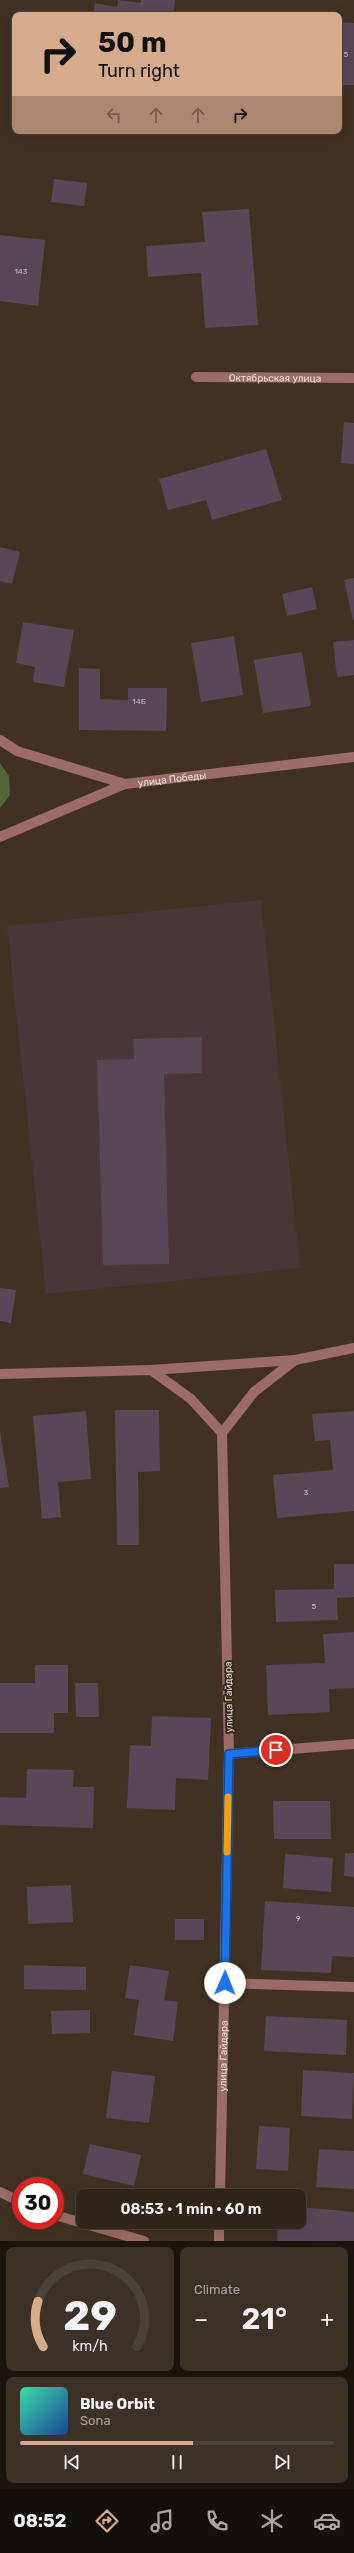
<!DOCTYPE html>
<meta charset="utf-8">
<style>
:root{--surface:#30251a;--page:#3c3127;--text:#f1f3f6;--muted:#a8a5a2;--line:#4b4239;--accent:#d6ab8b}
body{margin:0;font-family:Rubik,sans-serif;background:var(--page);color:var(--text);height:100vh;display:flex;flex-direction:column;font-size:15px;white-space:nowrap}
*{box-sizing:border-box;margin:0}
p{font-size:13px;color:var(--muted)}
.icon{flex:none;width:22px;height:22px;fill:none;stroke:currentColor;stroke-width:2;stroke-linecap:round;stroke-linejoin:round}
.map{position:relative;height:2241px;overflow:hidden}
.drawer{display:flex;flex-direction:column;gap:6px;padding:6px;background:#1a140e;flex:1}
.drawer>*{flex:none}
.guide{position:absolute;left:12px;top:12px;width:330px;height:122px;border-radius:8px;box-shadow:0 4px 16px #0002,0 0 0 1px var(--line);background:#d6ab8b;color:#111;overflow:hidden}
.speed{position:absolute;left:12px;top:2177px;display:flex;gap:8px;font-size:20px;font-weight:700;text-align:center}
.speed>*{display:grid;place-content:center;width:52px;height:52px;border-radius:50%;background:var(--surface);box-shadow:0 4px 16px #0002,0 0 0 1px var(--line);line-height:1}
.speed .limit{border:6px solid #d22;background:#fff;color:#111}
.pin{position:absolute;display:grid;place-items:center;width:34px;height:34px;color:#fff;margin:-17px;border:2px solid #fff;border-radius:50%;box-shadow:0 1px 4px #0007}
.me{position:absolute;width:44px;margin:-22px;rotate:1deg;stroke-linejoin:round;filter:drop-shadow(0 0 3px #0008)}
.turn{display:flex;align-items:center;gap:14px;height:84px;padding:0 20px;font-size:18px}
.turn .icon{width:52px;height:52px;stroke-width:2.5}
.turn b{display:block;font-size:28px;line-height:34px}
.lanes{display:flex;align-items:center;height:38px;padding:0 20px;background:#0003;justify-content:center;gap:20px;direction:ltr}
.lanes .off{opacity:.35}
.big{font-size:30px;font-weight:600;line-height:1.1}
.drawer .card{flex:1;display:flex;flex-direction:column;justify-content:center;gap:6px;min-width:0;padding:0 14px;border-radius:8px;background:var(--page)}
.drawer .dial{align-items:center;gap:0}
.dial svg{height:104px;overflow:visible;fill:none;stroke:var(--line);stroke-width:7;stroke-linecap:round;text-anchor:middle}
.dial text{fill:var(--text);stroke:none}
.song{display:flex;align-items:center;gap:12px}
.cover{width:48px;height:48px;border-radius:6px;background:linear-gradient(135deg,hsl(160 70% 55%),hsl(220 70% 35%))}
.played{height:4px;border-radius:2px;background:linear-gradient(90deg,var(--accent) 55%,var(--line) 55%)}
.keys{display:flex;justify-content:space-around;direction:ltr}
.heat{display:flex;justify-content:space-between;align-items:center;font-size:22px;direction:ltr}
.drawer .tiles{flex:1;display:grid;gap:6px;grid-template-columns:1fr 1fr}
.card:last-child{grid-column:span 2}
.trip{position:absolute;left:76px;top:2189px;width:230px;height:40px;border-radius:8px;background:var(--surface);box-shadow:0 4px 16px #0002,0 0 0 1px var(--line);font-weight:600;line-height:40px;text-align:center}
.tabs{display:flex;height:64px;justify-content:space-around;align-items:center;background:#130f0a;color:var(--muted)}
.tabs .icon{width:28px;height:28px}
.tabs .selected{color:var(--accent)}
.tabs b{font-size:18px;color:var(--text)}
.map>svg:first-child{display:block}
.education{fill:#4a3538}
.green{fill:#546539}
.building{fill:#584857}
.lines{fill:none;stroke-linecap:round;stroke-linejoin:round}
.minor{stroke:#9c6d66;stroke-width:10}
.route-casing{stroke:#114b97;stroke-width:10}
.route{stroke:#1a73e8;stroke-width:7}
.slow{stroke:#f59e0b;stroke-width:7}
.labels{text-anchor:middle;stroke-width:4;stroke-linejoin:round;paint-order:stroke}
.number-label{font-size:8px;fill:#c7bcb9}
.street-label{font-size:10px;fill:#ece3da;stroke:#352719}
</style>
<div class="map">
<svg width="354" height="2241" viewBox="0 0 354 2241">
<rect width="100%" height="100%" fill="#403123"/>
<!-- education -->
<path class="education" d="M261,900L300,1268L46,1294L7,926Z"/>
<!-- green -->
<path class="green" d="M0,763L9,776L10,795L0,808Z"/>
<!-- building -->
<path class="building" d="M118,0L141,3V0H175L173,15H93L95,3L117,7Z
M339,22L354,23V85H339Z
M54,179L87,183L84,206L51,202Z
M249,209L258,325L205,328L201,273L148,277L146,246L205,242L202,212Z
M0,235L45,240L38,306L0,301Z
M344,422L354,423V464L341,463Z
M266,449L282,500L212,520L206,500L168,510L159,479Z
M0,547L20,552L12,584L0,581Z
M354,578V620H353L344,580Z
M312,587L317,609L287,616L282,594Z
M23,622L74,630L64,687L33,682L35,667L16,663Z
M234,636L243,695L201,702L191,643Z
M354,640V675L337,677L333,642Z
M302,652L311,706L263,713L254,660Z
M79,668L100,669V699L128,700V688H167L166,731L79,730Z
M202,1037V1073L164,1074L169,1264L103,1265L97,1060L134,1059L133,1039Z
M0,1288L16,1290L11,1323L0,1321Z
M115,1410H159L160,1471L138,1472L139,1545H117Z
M86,1411L91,1479L58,1482L61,1517L42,1519L33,1416Z
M354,1411V1511L277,1518L273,1475L333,1470L330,1440L315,1441L312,1414Z
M0,1431L9,1487L0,1488Z
M334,1564H354V1597L337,1598L338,1620L276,1622L275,1590L334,1589Z
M354,1632V1688L329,1689L330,1712L268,1715L266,1665L325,1663L323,1634Z
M35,1665H68V1713H54V1733H0V1683H35Z
M75,1683H98L99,1717H76Z
M152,1716L211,1718L208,1780L176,1778L175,1810L127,1808L130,1745L151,1746Z
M27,1769L74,1770L73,1787H94L93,1828L0,1825V1797L26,1798Z
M273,1801H330L331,1839H274Z
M345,1853H354V1877L344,1876Z
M285,1854L333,1858L331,1892L283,1888Z
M71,1885L73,1922L28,1924L27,1887Z
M265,1901L354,1907V1957L332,1956L331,1973L261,1970Z
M175,1919H204V1940H175Z
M24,1965L86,1967V1990L24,1989Z
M130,1965L169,1971L164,2000L178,2002L173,2041L134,2035L139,2000L125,1998Z
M90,2010V2033L52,2034L51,2011Z
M266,2016L347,2020L346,2055L264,2051Z
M303,2070L354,2073L352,2119L301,2116Z
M112,2071L155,2076L149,2123L106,2118Z
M259,2126L290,2128L288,2171L256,2169Z
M90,2144L141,2155L134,2186L83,2174Z
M319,2149L354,2151V2189L316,2187Z
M299,2207L354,2212V2241H277L278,2222H299Z"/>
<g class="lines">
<!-- minor -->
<g class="minor">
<path id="s1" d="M196,377L354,378"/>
<path d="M0,740L17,751L125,784"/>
<path id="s2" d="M0,837L125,784L354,757"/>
<path d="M151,1370L295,1360"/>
<path d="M0,1374L151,1370L191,1399L222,1433"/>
<path d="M229,1754L354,1744"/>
<path d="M225,1983L354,1987"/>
<path d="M0,2192L21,2202"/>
<path id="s3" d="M220,2196L229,1754L222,1433L254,1392L295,1360L354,1348"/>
<path d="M55,2215L144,2241"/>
<path d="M219,2241V2222"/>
</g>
</g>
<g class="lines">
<!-- route casing -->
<g class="route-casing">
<path id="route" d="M225,1983L229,1754L276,1750"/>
</g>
<!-- route -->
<use href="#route" class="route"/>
<!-- slow -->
<path class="slow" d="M227,1852L228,1797"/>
</g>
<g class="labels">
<!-- number labels -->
<g class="number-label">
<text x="346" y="57">5</text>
<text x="21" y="274">143</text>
<text x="139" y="704">14Б</text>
<text x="306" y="1495">3</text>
<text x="314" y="1609">5</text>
<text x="298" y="1921">9</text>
</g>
<!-- street labels -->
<g class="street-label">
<text dy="4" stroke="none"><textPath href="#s1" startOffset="79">Октябрьская улица</textPath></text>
<text dy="4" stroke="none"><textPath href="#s2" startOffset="183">улица Победы</textPath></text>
<text transform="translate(228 1697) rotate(-91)" y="4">улица Гайдара</text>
<text dy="4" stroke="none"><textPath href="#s3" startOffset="140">улица Гайдара</textPath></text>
</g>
</g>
</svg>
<div class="speed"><div class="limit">30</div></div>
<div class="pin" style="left:276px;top:1750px;background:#d93025"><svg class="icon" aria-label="arrive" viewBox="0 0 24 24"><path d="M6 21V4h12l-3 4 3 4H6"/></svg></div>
<svg class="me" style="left:225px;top:1983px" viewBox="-20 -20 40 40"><circle r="19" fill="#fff"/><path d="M0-13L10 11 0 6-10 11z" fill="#1a73e8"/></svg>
<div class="trip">08:53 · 1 min · 60 m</div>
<div class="guide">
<div class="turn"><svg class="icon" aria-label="right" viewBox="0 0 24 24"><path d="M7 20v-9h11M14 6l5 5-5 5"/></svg><div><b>50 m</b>Turn right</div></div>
<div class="lanes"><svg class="icon off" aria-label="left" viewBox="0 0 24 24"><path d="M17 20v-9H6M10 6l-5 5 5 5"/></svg><svg class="icon off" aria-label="ahead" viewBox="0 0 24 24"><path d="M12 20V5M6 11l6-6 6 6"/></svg><svg class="icon off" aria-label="ahead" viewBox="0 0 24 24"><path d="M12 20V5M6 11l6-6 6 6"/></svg><svg class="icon" aria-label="right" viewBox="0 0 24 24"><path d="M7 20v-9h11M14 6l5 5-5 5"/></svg></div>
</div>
</div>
<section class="drawer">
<div class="tiles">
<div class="card dial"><svg viewBox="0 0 100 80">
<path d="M14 69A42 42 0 1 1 86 69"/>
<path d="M14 69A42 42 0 0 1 10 34" stroke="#d6ab8b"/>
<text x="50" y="56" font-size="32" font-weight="700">29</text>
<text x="50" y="72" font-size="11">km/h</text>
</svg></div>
<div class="card"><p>Climate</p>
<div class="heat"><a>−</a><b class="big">21°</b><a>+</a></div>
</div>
<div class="card">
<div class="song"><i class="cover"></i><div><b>Blue Orbit</b><p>Sona</p></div></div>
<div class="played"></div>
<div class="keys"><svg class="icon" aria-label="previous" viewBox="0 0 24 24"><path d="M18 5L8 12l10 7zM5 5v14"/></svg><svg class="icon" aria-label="pause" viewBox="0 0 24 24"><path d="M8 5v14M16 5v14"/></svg><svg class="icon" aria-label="next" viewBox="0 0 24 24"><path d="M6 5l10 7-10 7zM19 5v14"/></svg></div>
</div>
</div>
</section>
<nav class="tabs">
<b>08:52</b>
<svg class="icon selected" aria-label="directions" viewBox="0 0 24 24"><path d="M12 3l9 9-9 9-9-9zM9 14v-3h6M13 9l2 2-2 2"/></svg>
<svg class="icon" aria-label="music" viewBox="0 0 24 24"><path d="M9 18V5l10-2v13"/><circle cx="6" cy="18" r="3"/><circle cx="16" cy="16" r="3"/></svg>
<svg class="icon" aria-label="phone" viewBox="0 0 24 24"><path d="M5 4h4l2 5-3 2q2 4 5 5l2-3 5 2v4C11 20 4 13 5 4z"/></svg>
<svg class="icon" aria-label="climate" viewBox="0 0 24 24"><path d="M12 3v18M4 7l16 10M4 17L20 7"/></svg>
<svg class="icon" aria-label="car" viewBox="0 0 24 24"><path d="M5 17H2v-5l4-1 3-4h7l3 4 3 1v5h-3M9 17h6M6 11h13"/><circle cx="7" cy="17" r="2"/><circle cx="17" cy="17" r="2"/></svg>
</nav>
